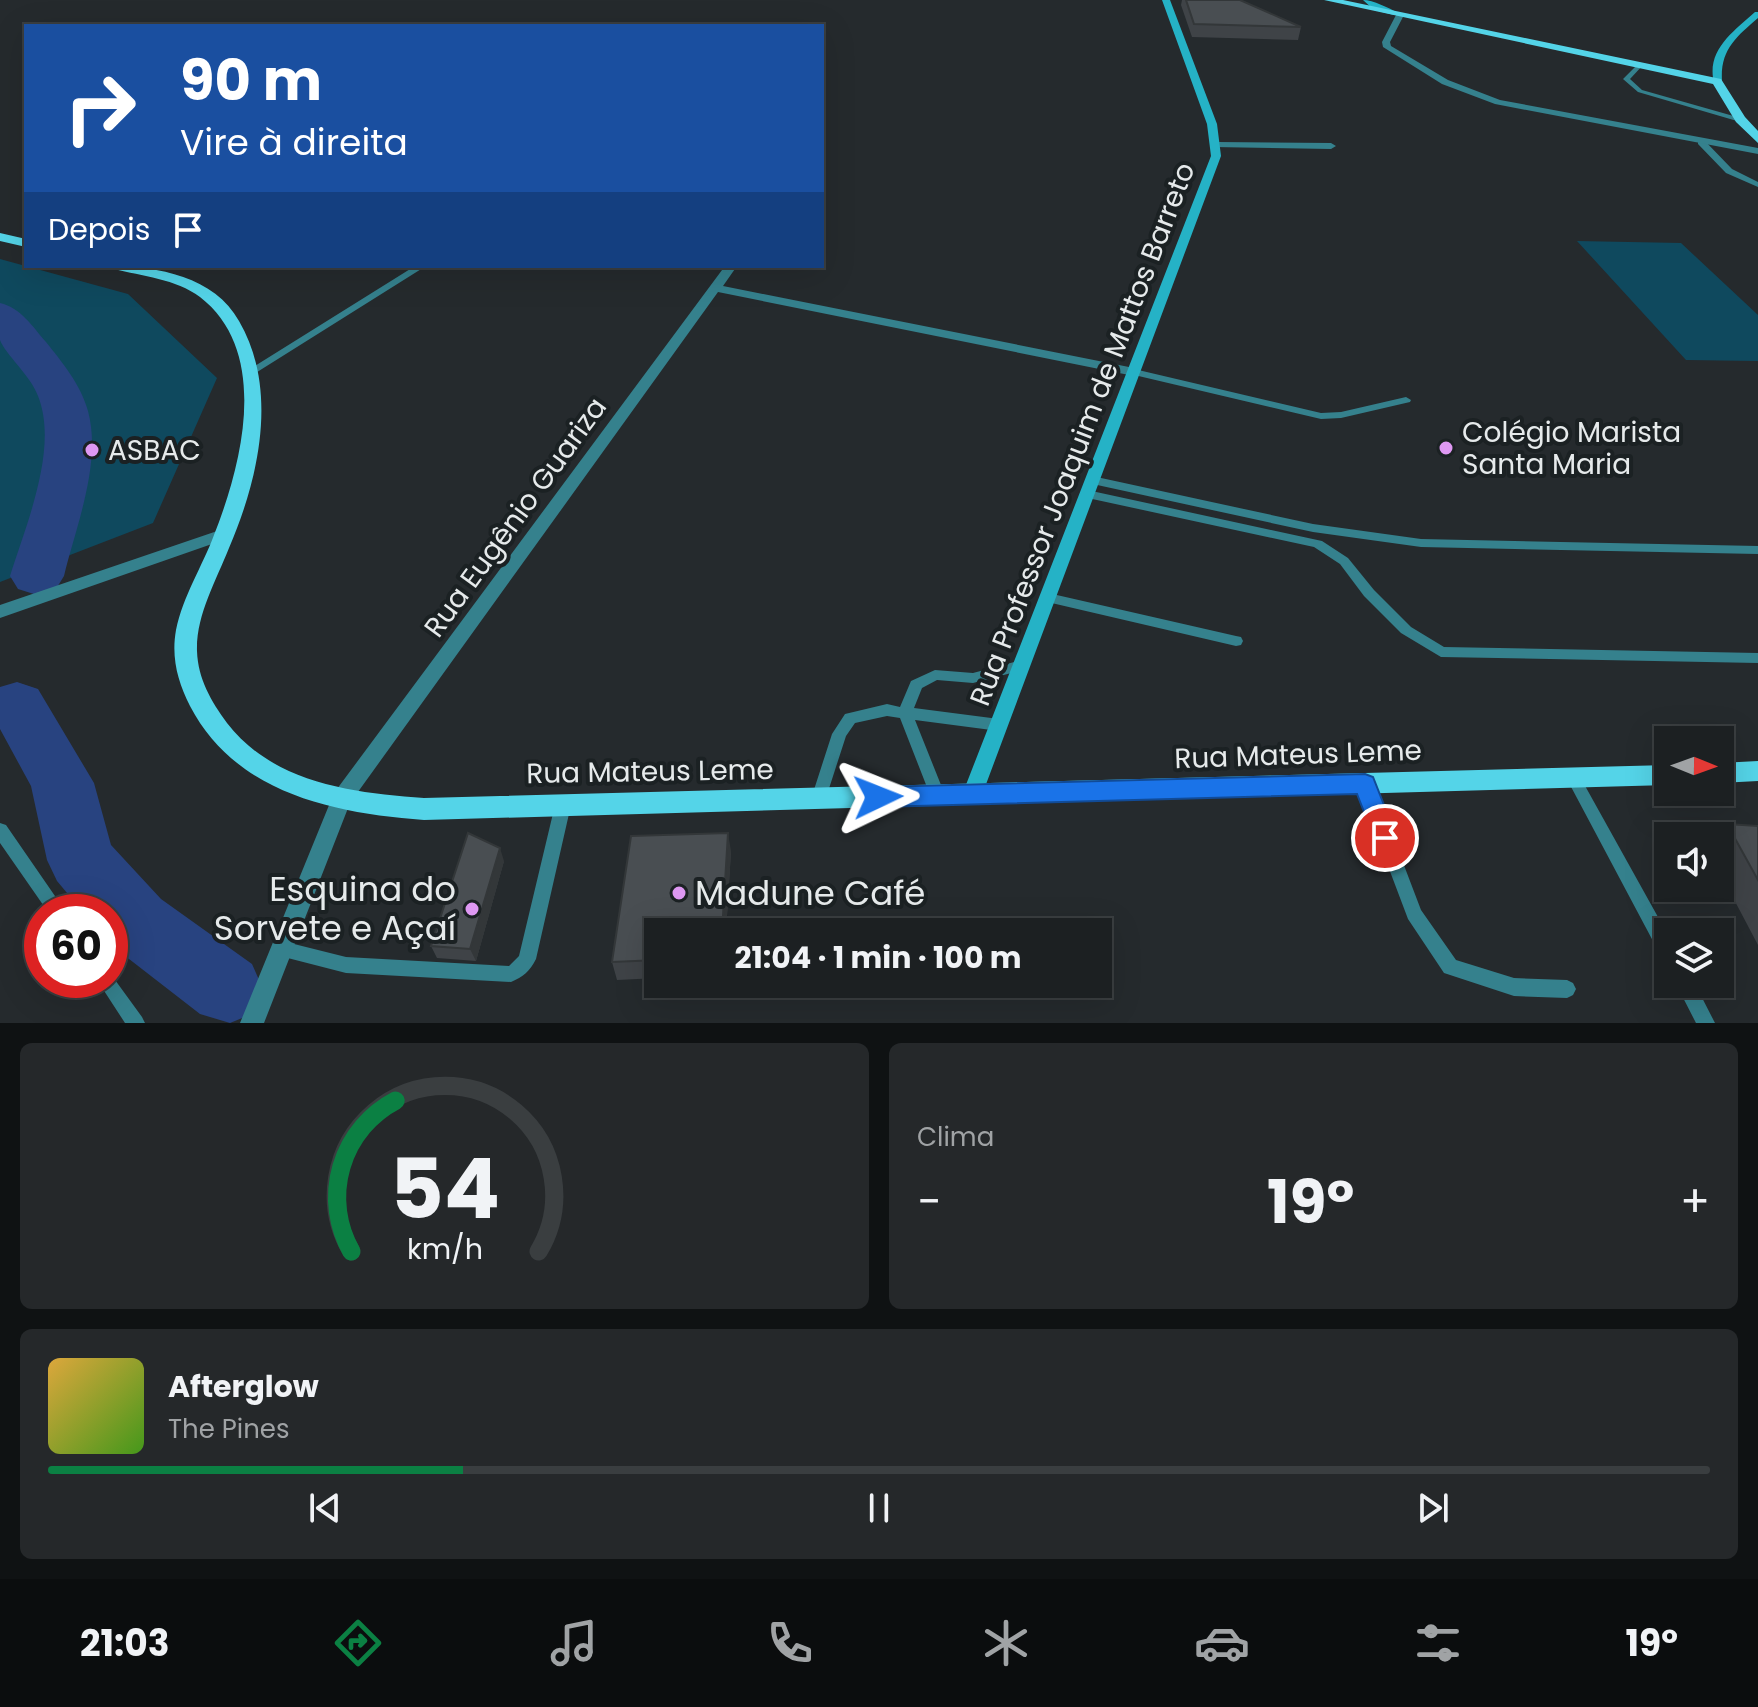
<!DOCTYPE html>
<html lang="pt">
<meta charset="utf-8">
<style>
:root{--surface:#1c2022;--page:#25282a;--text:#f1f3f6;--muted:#a0a3a5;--line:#3a3e40;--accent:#0b8043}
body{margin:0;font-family:Poppins,sans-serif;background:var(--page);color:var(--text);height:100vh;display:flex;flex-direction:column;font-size:30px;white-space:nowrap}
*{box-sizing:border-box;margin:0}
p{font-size:26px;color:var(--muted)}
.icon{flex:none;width:44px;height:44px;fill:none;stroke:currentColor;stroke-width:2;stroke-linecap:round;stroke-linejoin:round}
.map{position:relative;height:1023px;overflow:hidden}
.drawer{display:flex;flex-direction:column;gap:20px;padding:20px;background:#0f1213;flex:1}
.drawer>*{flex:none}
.top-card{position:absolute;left:24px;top:24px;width:800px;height:244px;border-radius:0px;box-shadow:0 8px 32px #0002,0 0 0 2px var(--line);background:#1a4fa0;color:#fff;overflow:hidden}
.needle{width:52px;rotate:91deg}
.fabs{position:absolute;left:1654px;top:726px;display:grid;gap:16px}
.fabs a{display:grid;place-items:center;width:80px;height:80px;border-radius:0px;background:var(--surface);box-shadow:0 8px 32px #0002,0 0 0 2px var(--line);font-size:40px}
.speed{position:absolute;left:24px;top:894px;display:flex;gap:16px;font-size:40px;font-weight:700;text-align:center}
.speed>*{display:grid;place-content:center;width:104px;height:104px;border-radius:50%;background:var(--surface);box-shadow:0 8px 32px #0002,0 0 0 2px var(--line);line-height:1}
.speed .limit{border:12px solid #d22;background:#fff;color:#111}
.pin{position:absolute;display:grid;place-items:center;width:68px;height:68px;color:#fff;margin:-34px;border:4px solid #fff;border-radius:50%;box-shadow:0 2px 8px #0007}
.me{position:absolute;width:88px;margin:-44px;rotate:88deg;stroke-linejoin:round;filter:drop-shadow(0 0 6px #0008)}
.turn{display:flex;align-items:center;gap:28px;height:168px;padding:0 24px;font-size:36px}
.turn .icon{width:104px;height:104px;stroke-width:2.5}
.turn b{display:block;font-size:56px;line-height:68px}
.then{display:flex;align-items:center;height:76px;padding:0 24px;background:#0003;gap:16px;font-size:30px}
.big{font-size:60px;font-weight:700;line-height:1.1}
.drawer .tile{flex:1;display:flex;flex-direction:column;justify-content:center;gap:12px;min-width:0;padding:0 28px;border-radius:12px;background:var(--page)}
.drawer .dial{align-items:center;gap:0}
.dial svg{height:208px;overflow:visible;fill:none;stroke:var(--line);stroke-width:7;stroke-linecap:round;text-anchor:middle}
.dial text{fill:var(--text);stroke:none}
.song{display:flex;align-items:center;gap:24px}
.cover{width:96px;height:96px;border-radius:12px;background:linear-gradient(135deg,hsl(40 70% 55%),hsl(100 70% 35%))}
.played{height:8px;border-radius:4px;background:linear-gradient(90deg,var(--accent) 25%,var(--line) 25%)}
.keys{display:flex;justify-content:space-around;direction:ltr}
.heat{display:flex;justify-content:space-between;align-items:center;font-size:44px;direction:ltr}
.drawer .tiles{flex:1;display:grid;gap:20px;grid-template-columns:1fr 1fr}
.tile:last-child{grid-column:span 2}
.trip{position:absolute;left:644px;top:918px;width:468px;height:80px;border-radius:0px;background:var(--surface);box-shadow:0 8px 32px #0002,0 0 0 2px var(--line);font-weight:700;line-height:80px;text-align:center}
.tabs{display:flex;height:128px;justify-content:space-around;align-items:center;background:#0b0d0e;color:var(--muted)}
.tabs .icon{width:56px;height:56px}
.tabs .selected{color:var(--accent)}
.tabs b{font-size:36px;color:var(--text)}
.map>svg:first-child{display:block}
.green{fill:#0f495e}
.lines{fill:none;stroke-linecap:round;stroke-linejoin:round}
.river{fill:#284380;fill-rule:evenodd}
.service{fill:#35818d;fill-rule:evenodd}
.minor{fill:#35818d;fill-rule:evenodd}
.secondary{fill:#25b2c6;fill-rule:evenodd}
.primary{fill:#54d4e8;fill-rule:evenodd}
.wall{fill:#3f4347}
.shaded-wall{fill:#333739}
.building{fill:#494e52;stroke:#333739;stroke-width:2}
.route{fill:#1a73e8;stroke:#114b97;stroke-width:2}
.poi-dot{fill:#de98f2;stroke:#1b2123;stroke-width:3}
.labels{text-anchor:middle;stroke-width:8;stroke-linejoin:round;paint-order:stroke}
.poi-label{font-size:28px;fill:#e6eaeb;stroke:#1b2123;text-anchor:start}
.street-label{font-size:28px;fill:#e6eaeb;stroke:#1b2123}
.near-poi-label{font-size:34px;fill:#e6eaeb;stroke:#1b2123;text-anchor:end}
</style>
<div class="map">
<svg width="1758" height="1023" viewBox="0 0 1758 1023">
<rect width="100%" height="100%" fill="#252a2d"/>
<!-- green -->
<path class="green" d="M1577,241L1681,243L1758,315V361L1686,360Z
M0,259L128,294L217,378L153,523L0,582Z"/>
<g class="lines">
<!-- river -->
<path class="river" d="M0,303C21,308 32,326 46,342C62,362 81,385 88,411C102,463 76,526 64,576L56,589L37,595L18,589L10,576C26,525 59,448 38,396C31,376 5,354 0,340C0,330 0,313 0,303Z
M17,682L38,689L94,783L111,845L161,899L252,964L263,989L252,1014L230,1023L200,1014L111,945L110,912H83L57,881L47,860L31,786L0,729V687Z"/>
<!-- service -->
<path class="service" d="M1638,64L1643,65L1630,79L1642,90L1744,119L1737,121L1638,92L1623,79Z
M1698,140H1704L1732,169L1758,182V187L1726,173L1698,144Z
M415,266H426L254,374H246L245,372Z
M1134,369L1321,413L1341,412L1406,397L1411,400L1410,402L1341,418L1321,419L1130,374L1129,372Z
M1092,476L1313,524L1421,539L1758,546V554L1421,547L1313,532L1088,483L1086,480L1088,477Z
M1087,490L1322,541L1348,558L1374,590L1411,627L1444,647L1758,653V663L1441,657L1401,633L1364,596L1340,564L1314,547L1083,497L1081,494Z
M1048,593L1236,636L1241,637L1243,641L1241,645L1236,646L1043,601L1041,598L1043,595Z
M1022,660L1027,661L1029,665L1027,669L973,683L937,680L922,688L914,708L999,719L1004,721L1006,725L1004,729L999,731L915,720L945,795L942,800L937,801L932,800L900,718L887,716L855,723L846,736L824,804L819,806L814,804L811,799L832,734L845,714L887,704L900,707L911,681L935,670L973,673Z
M1574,773L1579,775L1668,935V960L1662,958L1569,783L1566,779L1569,775Z
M1365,778L1370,780L1373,784L1421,910L1456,960L1514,978L1567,980L1573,983L1576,989L1573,995L1567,998L1514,996L1444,973L1408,919L1357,784L1360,780Z
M563,798L568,800L571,805L536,959C530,971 523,977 511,982L346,973L276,955L273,949L276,943L282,941L346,957L509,966L519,956L555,805L558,800Z
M0,823L6,825L66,912H48L0,843Z
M110,973L142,1017L145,1023H125L97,980H110Z
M1676,984H1695L1715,1023H1696Z"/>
<!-- minor -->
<path class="minor" d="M1400,13L1404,15L1390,42L1391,46L1448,80L1500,100L1758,148V154L1495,104L1442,84L1383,47L1382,42L1396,15Z
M1217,142L1331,143L1336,146L1331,149L1213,147L1212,145Z
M725,266H737L723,286L1134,368L1141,372L1134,376L718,292L350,803L264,1023H240L334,793Z
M226,528L232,529L234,533L232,537L0,618V605Z"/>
<!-- secondary -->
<path class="secondary" d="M1162,0H1170L1217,124L1221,156L982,795L979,801L972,804L965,801L962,795L1211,156L1207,124Z
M1363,0C1373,0 1389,8 1398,13L1394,15L1374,10Z
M1755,12H1758V18C1736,37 1720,50 1722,81L1714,83C1706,50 1733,32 1755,12Z"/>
<!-- primary -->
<path class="primary" d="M1324,0H1343L1721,79L1745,117L1758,131V143L1736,122L1713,84Z
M0,233L26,239V247L0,241Z
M111,266C157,266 215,277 239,321C279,390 259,478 229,548C216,581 196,615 197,651C198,679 211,701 227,723C273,783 353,793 424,798L1668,765V785L424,820C334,813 236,794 190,706C178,682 171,658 176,630C183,596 202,567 214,535C242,464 271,352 200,297C176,279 142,276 114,269Z
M1758,761V781L1720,783V763Z"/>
</g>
<!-- wall -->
<path class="wall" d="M1182,0H1240L1301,27L1298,40L1192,37L1181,5Z
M1727,824L1758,826V945L1720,873V836H1717Z
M731,851L726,932H658V978L617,980L612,962Z
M504,861L476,961L437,958L431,946Z"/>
<!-- shaded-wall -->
<path class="shaded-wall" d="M728,833L731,851L726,932H722Z
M500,848L504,861L476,961L470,949Z"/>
<!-- building -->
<path class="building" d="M1186,0H1240L1301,27L1194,24Z
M1727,824L1758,826V880Z
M468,833L500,848L470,949L431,946Z
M728,833L722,932H658V960L612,962L631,836Z"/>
<!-- route -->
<path class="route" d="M1365,774L1373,777L1397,838L1394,845L1385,848L1377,845L1357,794L878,807L870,804L866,797L870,790L878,787Z"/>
<!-- markers -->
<g class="poi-dot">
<circle cx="1446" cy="448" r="8"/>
<circle cx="92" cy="450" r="8"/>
<circle cx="679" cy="893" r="8"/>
<circle cx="472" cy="909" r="8"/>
</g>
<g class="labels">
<!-- poi labels -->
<g class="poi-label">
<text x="1462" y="442">Colégio Marista<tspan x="1462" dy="32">Santa Maria</tspan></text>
<text x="108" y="460">ASBAC</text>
</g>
<!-- street labels -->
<g class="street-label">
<text transform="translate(1082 434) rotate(-69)" y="10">Rua Professor Joaquim de Mattos Barreto</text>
<text transform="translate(515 517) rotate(-54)" y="10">Rua Eugênio Guariza</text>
<text transform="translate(1298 754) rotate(-2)" y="10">Rua Mateus Leme</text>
<text transform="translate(650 771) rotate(-1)" y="10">Rua Mateus Leme</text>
</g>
<!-- near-poi labels -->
<g class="near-poi-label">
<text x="456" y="901">Esquina do<tspan x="456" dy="39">Sorvete e Açaí</tspan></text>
<text x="695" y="905" text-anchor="start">Madune Café</text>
</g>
</g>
</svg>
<div class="fabs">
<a><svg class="needle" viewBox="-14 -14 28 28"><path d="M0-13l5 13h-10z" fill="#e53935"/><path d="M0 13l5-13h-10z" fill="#a0a3a5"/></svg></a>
<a><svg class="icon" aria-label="sound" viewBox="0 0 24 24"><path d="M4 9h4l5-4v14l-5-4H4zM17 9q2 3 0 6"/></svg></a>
<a><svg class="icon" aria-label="layers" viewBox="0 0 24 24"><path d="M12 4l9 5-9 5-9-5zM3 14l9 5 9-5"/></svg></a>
</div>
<div class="speed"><div class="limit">60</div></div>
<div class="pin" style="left:1385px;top:838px;background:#d93025"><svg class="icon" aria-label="arrive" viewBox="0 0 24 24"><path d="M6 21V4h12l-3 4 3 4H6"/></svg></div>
<svg class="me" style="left:878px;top:797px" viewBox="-20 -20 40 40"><path d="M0-17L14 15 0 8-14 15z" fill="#1a73e8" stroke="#fff" stroke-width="4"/></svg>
<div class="trip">21:04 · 1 min · 100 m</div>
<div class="top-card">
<div class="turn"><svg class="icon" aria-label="right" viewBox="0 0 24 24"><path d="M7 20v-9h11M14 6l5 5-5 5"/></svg><div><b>90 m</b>Vire à direita</div></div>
<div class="then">Depois<svg class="icon" aria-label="arrive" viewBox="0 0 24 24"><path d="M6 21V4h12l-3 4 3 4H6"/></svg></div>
</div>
</div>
<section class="drawer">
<div class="tiles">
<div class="tile dial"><svg viewBox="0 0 100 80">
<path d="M14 69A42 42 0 1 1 86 69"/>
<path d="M14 69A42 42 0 0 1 31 11" stroke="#0b8043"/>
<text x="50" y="56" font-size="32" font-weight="700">54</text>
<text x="50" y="72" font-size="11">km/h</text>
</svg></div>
<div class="tile"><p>Clima</p>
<div class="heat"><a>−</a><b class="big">19°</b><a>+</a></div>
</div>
<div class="tile">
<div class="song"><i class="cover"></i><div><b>Afterglow</b><p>The Pines</p></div></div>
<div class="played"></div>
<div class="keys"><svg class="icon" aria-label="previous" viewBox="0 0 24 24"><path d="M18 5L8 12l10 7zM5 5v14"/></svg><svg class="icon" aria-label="pause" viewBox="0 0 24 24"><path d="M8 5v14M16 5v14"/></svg><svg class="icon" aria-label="next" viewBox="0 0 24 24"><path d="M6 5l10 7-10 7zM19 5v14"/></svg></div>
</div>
</div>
</section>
<nav class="tabs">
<b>21:03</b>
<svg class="icon selected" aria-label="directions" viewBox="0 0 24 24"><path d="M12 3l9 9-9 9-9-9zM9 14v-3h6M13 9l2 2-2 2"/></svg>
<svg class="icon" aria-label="music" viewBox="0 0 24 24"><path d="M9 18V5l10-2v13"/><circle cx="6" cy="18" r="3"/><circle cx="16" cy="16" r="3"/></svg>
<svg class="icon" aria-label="phone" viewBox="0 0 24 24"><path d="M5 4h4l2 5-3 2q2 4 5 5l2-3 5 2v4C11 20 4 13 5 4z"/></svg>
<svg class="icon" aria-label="climate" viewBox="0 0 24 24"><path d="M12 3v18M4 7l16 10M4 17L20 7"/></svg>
<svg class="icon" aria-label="car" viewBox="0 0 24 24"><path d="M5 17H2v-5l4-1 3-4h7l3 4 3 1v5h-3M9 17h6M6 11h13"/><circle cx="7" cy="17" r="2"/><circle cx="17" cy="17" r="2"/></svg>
<svg class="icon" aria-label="filters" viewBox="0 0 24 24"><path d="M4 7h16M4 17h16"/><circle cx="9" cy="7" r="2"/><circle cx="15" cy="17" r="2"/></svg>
<b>19°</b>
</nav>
